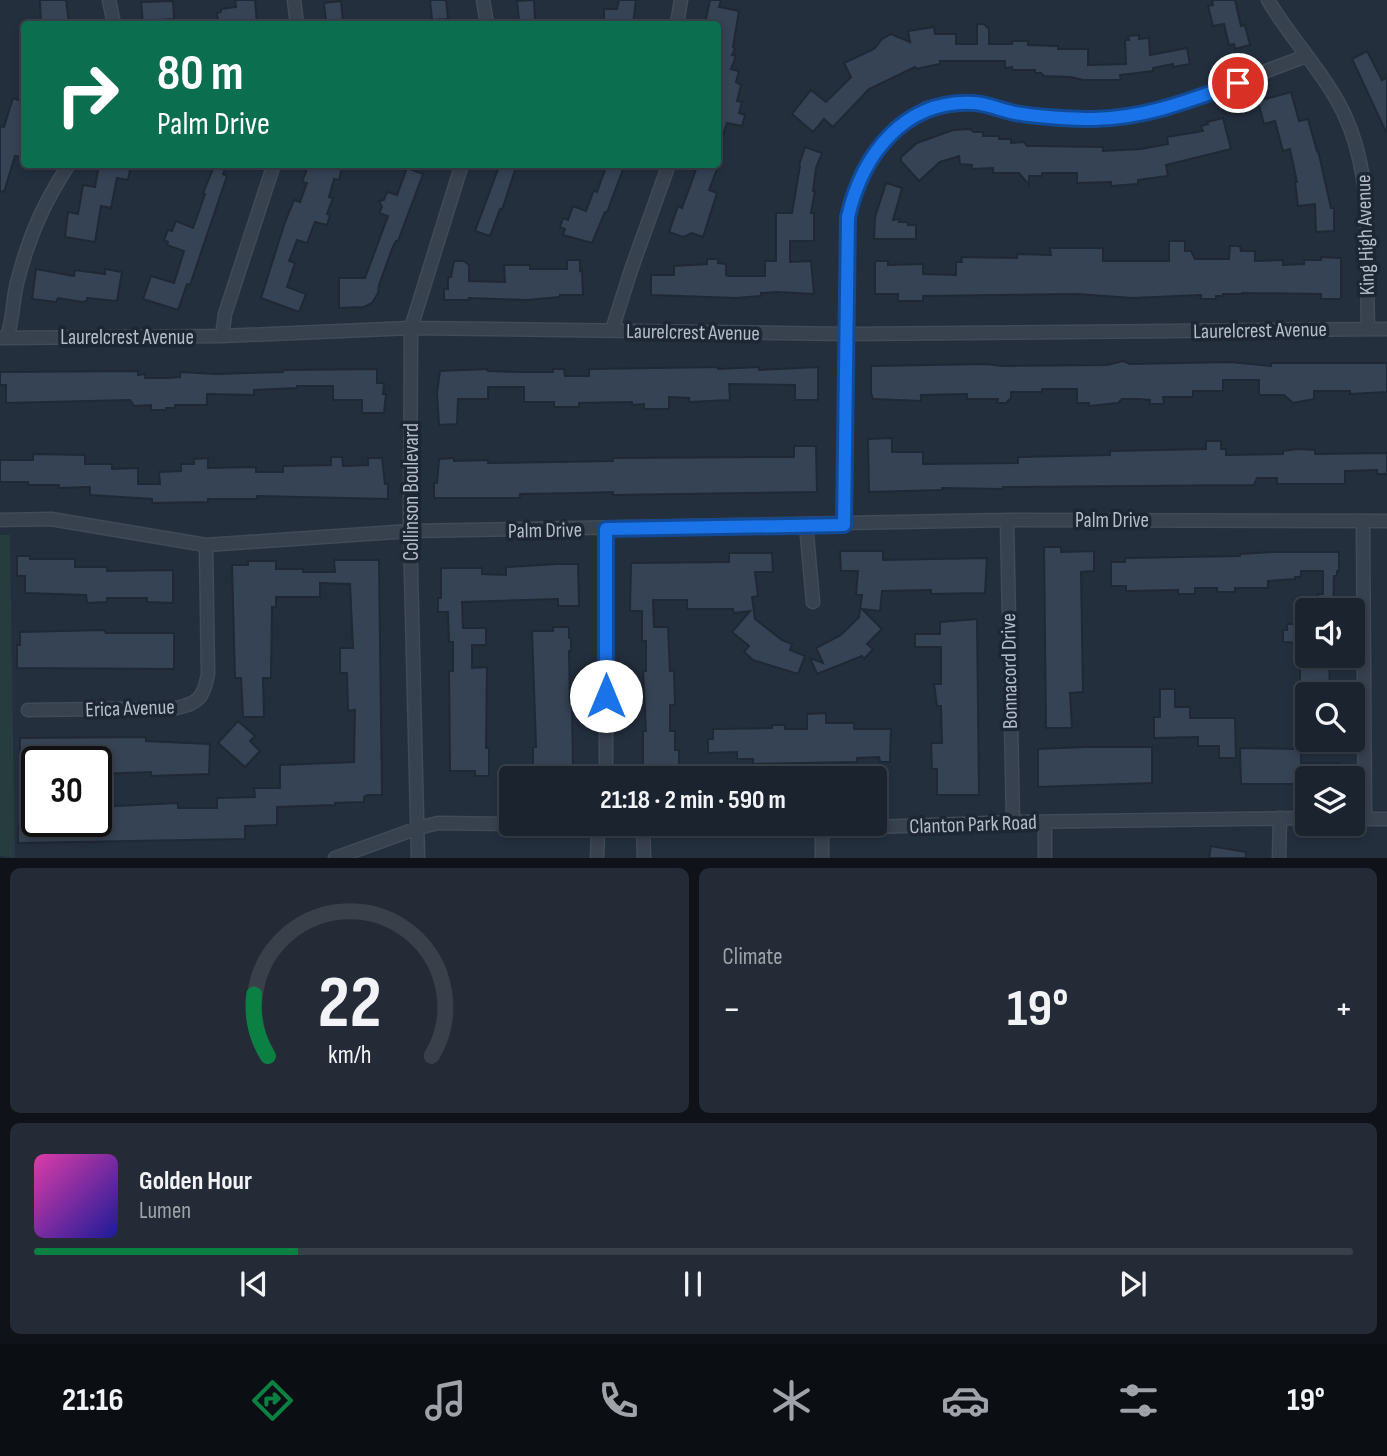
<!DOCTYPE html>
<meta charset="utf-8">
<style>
:root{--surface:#1b232e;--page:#242b36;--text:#f1f3f6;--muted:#a0a4aa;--line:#39404a;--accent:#0b8043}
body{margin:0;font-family:"Sofia Sans Condensed",sans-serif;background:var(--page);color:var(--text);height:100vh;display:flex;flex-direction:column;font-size:26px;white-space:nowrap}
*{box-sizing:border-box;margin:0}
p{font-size:23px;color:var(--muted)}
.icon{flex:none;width:38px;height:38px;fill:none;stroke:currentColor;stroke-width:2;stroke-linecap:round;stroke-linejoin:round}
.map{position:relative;height:858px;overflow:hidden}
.panel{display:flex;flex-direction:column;gap:10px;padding:10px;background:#0f1319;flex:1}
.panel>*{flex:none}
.banner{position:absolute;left:21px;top:21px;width:700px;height:147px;border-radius:7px;box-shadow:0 4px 10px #0003,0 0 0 2px var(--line);background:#0b6e4f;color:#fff;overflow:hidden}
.controls{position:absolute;left:1295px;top:598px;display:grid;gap:14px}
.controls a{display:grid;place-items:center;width:70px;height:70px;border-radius:7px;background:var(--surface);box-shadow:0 4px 10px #0003,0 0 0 2px var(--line);font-size:35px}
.speed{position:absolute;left:21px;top:746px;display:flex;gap:14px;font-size:35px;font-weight:700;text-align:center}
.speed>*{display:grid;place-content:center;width:91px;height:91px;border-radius:50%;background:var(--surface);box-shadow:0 4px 10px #0003,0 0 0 2px var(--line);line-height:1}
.speed .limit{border:4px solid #111;border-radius:10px;background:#fff;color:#111}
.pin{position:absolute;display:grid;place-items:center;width:60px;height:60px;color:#fff;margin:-30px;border:4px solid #fff;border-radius:50%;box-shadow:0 2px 7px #0007}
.me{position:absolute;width:77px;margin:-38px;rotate:0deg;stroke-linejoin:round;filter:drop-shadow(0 0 5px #0008)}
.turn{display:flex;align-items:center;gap:24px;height:147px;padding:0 21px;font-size:32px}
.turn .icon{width:91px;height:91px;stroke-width:2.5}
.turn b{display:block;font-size:49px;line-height:60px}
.big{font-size:52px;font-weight:700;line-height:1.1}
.panel .tile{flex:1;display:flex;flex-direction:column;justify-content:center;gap:10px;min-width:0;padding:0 24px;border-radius:10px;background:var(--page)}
.panel .dial{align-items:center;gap:0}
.dial svg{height:182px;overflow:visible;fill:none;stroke:var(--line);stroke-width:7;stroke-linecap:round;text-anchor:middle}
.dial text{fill:var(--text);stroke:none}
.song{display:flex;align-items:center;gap:21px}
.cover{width:84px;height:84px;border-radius:10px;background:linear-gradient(135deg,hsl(320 70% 55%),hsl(240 70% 35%))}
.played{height:7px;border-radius:4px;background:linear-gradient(90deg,var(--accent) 20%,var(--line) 20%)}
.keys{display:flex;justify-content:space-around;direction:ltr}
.heat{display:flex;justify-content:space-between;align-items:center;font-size:38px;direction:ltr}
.panel .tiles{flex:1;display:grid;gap:10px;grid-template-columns:1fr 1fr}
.tile:last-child{grid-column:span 2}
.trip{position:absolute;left:499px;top:766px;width:388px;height:70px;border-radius:7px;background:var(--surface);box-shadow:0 4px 10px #0003,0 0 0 2px var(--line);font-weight:700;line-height:70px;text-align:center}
.menu{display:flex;height:112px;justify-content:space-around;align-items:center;background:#0b0e12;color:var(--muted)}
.menu .icon{width:49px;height:49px}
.menu .active{color:var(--accent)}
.menu b{font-size:32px;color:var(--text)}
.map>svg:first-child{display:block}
.green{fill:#263c3f}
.building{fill:#364354;stroke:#1f2835;stroke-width:2}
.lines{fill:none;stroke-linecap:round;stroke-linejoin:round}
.street-casing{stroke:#414a57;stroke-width:15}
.street{stroke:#38414e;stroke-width:12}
.route-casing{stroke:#114b97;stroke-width:18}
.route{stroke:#1a73e8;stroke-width:12}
.labels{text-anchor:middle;stroke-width:7;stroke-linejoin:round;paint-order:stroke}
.street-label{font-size:21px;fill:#b4bcc9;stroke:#1d2633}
</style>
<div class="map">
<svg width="1387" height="858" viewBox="0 0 1387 858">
<rect width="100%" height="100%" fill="#242f3e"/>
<!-- green -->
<path class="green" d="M0,535H10L15,858L0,856Z"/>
<!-- building -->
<path class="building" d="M40,0H66L69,24H41Z
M235,0H255L257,24H222V22H218L217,13L221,12V9L236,7Z
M430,0H446L448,19L432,20Z
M534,0L535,20L519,21L517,1Z
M619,0H636L633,24H604V9H617Z
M710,0H721L719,7L739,11L733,47L735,49L732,55L736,56L731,69L739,71L736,82L741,85L737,101L742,102L739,113L745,115L742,126L727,123L719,147L718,24H705Z
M1212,0H1235L1241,26L1245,25L1250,45L1235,49L1234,44L1229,45L1224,24L1213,26L1208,6L1213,5Z
M173,1L174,19L158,20L159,24H143L141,2Z
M341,1L343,21L326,22L324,3Z
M977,24H984L989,29V44H1012V41H1028V45L1058,46V49H1088V65L1126,64L1125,40H1129L1128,36L1139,35V39L1149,38L1150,55L1187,48L1190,64L1173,67V64L1153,68V71L1120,75L1121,80H1083L1071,77L1044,76L1041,73H1035V70H1013L1012,67L1005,68V61H940V64L925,67L917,69L915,67L869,89L833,127L824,119L813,132L792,114L811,90L826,102L851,77L844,63L874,49L882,39L891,34L910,42L908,31L934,27L935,34H956V44H977Z
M1367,51L1382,80L1387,77V134L1352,59Z
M1291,92L1299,121L1308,119L1317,151L1318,150L1331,208H1334V231L1316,232L1315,204L1298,206L1295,182H1297L1290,149L1283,151L1275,121L1264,124L1258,101Z
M13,98L24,102V152L22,151L20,157L15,156L4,192L0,191V126L4,127Z
M1223,118L1231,149L1166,165L1168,176L1138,180V184L1111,186V182L1077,183V173H1042V176H1029V185L1019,173H993V168L972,169V165L960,164L959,156L940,162L919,181L901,161V157L917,143L953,130L970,129L974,132H983V136H999V139H1011V143L1024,142L1027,146H1036L1103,147V151L1141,149L1168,144L1167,137L1203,131L1201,126L1208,124L1207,122Z
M805,147L822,153L816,168L813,191H815L811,213H814V241H790V262L811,261L814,294L777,292L761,293V296L736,298L651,295V275H674V266L707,264V259H718V263L726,264V275L729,276H765V261H776V213H792L800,166L799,165Z
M99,164H131L128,180L117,178L111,208L101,206L95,242L65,237L68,212L78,214L83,185L95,187Z
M215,164H226L223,174L227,176L190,285L187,284L178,310L143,299L151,276L174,283L184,251L167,245L168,242L164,240L168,230L172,231L176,221L193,228L205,194L203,193Z
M309,164H343L339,180L334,179L329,197L333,198L327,214L330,215L327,225L315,222L307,243L297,240L289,261L295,263L287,287L306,294L299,312L261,298L284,225L294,200L300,202L307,183L302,182Z
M500,164H517L502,210L500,209L490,236L475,231Z
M607,164H625L607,212H605L592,243L563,235L565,229L560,227L563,218L568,220L573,206L586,211L594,190L597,192Z
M698,164H719L709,190L717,193L703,237L692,233L683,237L669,232L678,206L682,208Z
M407,168L423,174L398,241H396L392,249L379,285L378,293L372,303L364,307L339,308V278H365L388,216L379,213L382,207L379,201L384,200L387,192L397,195Z
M886,183L902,188L893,220L900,219L899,222H907L908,225H916V239H874L875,217Z
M1169,241H1185V251H1191L1195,259H1229L1230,246H1240L1241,251H1255V261L1283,260V265L1304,264V260H1321V257L1341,258V299H1321V294L1242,293V294H1223V296H1216V299H1201V295L1132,298L1077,294L923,296V301H898V294H875V261H888V265L923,264V274L956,275V262H962L961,257L1017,258V254L1051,255L1050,248H1103V261H1169Z
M567,260H580V271L582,270L583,295H560V297L527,300L469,298V300H444V289H448V277H451L454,261H464L469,265V281L505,282L504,265H530V269H567Z
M36,269L74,276L75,270L105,274V269L122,272L117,301L87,298V301L82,302L58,298L56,302L32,299Z
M1123,361L1130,364L1230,362L1271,366V363H1387V392L1350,394V391H1314V399L1293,403L1284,395H1259V380H1223V391H1193V397H1163L1164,404H1150V400L1138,399H1122L1118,403L1089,406V403H1077V389H1042V392H1011V398L1006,403H997L998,399H967V394L921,395V401L873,399L871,393V366L987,364L1002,366L1107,365Z
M718,367V369L759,367V370L818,367V400H795V385L729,384L730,400L689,402V398L669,397V409H644V404L632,405V402L579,403V407H554V402H524V387H488V399H458L457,424L439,425L437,393L440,371L487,369L488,371L517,372H553V369H564L565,376H589V369Z
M377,369V383H384L383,394H386L384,413H362V400H333V386H297V388L254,390V395L207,394V405H175V408H166V410H151V405L134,406L130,400L6,403V385H0V372L138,371V375L145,374V378H167L180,377V372L216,374L283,372V370Z
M892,438V452H923V464L1018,463V457L1110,455V451L1206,449V441H1221V449H1226V455L1283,454V451L1297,449L1315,450V454L1387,453V474H1377V470L1345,471V484H1277V478H1257L1254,485L1003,487V489L942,488V490L869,492L868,439Z
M794,446H816L817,492L613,495V492L580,493L520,494V498H434V483H437L439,459L454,458V461L488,460V463L613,461V458L773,457H794Z
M33,454L85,455V464H112V469L138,468V484H160L159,472L181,471V464H194V459L208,458V468L256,467V472H283V466L331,465V457H342L343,466L368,465V458H382L385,484H388V499L257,496V499H208V502L152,503V499L90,495V487L59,488V485H28V482H0V460H33Z
M1044,547H1061V552L1094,551V571L1081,572L1083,692L1070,693L1072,728H1046Z
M840,551H883V560L987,558L985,593L931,594V590L882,591L880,611L862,609L882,629L867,644L873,649L864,659L862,656L817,674L810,658L823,663L816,648L841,635L859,617L862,595H856L858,571H841Z
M1273,552H1339V571H1337V576H1334L1333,611H1318V594H1323V571H1301V577H1295V579L1268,581V588H1235V592H1217V588H1195V594H1178V590L1126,591V586H1111V562H1125V558L1240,556V554Z
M729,553H772L773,572H755L758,596L752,597L755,619L782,640L792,644L790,650L805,656L798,674L753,660L744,652L749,646L732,632L750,611L734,613L733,609H687V600H653L654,627H668L670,671L674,670L675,705H670V731H675V750H679V769H659V777L643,778V731H646L643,671H646V641H642V611H630L631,563L729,562Z
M17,556H30V559H75V567H107V571L173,570V603L147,602V598H107V602L87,603L86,595L25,593V576H17Z
M334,560H379L382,795H367L364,797V802L335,803V805L277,807V825L245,826V839L18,843V827H26V804H37V821H96V807L178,803V808H217V798L255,797L254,788H280V765L354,762L355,710L348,711L347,673H340V648H353L350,584L320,583V597H276V607H272L271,678H263L264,717H243L241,678H235L232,565H248V561H276V569H303V572H335Z
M557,564H578L579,606H558V599L462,602L463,628H486V645H472V668L487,667L486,748H489V776H475V771H450L449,671H453V642H449L448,612H438V598H441V568H482V574L506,575V567Z
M977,619L979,795H937V769H932L931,743H942L941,706H937L934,684H941V647H915V634H940V622Z
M1287,624H1307V643L1283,642V630H1287Z
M553,627H569V638H571V651H569L570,702H572L573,769L548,770V776H533V747H536L532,631H553Z
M104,630L106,633H174V669L17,668V645H20V632Z
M1315,656H1329L1330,695H1300V663H1315Z
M1160,689H1175V707H1190V718H1235L1236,758H1219V746H1198V737L1154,738V717H1160Z
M826,713V723H854V729H891L890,762H880L879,757L857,758V762L753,764V759H737V752L708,753V739H713V729L772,728V725H785V729H807V714Z
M238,721L255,736L250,741L260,751L245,767L218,743Z
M146,737V741L210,744L209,774L151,776V772L96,774V761H37V776H24L23,761H20V738Z
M1085,747H1152V783L1038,787V749Z
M1240,748L1301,749V763H1340V779H1307V783L1301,784H1241Z
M1211,846L1246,852V858H1209Z"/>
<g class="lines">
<!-- street casing -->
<g class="street-casing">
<path id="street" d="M109,0L114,24
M294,0L297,24
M483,0L487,24
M1268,0C1289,36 1318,66 1338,102C1377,172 1365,253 1368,329
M677,24L681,0
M612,330L631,270L669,164
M222,336L225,314L274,164
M7,337C14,318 12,299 18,279C30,233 44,203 69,164
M0,338L222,336L411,328L847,334L1387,329
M0,520L51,519L206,545L410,531L1007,520L1387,521
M1007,520L1013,822
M1363,521L1365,819
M806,524L813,602
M844,525L848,217L854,192L874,154L887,138L904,122L927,108L970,103L991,105L1015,113L1076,119L1133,116L1166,109L1306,56
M28,710L176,708C199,704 204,696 208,674L206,545
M606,779V529
M1353,819H1387
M1045,822V858
M512,824L822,829L1013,822L1307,818
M643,827L644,858
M822,829V858
M335,858L418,828L438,823L511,824
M418,858L410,531L411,328L462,164
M597,858L598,834L603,824
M1279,858L1280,818"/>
</g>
<!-- street -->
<use href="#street" class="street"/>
</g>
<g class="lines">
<!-- route casing -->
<g class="route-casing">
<path id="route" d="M606,696V529L844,525L848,217C862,155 904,99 974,103C988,104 1001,110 1015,113C1036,117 1073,119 1094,119C1146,118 1191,100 1238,83"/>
</g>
<!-- route -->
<use href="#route" class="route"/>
</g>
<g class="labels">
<!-- street labels -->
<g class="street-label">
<text transform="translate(1365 235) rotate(-92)" y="7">King High Avenue</text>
<text transform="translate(1260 330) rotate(-1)" y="7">Laurelcrest Avenue</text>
<text transform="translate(693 332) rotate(1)" y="7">Laurelcrest Avenue</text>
<text x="127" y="344">Laurelcrest Avenue</text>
<text transform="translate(411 492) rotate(-90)" y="7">Collinson Boulevard</text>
<text x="1112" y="527">Palm Drive</text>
<text transform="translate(545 530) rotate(-1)" y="7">Palm Drive</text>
<text transform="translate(1009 671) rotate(-91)" y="7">Bonnacord Drive</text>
<text transform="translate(130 708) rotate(-2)" y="7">Erica Avenue</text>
<text transform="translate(973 824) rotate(-2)" y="7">Clanton Park Road</text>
</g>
</g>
</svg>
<div class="controls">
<a><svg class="icon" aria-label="sound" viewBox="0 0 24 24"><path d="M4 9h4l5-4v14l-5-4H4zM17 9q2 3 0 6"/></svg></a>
<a><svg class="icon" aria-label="search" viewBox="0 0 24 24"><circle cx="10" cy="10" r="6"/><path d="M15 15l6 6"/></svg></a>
<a><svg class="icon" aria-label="layers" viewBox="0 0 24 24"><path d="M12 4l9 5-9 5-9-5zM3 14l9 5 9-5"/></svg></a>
</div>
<div class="speed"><div class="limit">30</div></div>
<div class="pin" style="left:1238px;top:83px;background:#d93025"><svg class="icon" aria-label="arrive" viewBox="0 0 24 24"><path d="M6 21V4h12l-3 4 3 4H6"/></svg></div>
<svg class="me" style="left:606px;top:696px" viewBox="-20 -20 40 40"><circle r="19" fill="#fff"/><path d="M0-13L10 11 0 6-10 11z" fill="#1a73e8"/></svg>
<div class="trip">21:18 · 2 min · 590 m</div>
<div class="banner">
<div class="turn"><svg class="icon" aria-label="right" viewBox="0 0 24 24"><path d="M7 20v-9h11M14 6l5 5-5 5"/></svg><div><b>80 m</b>Palm Drive</div></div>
</div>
</div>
<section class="panel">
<div class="tiles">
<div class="tile dial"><svg viewBox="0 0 100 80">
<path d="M14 69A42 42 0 1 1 86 69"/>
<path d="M14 69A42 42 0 0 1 8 42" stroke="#0b8043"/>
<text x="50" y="56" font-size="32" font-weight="700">22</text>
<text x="50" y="72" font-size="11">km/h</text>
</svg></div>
<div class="tile"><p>Climate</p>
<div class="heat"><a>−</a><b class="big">19°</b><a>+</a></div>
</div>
<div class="tile">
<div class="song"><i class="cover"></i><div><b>Golden Hour</b><p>Lumen</p></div></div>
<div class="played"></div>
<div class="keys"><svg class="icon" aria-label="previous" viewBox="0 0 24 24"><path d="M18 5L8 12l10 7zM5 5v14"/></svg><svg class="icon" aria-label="pause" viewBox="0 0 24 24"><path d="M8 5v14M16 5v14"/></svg><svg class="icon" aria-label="next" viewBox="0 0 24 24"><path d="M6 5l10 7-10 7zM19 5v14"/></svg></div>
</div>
</div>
</section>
<nav class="menu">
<b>21:16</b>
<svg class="icon active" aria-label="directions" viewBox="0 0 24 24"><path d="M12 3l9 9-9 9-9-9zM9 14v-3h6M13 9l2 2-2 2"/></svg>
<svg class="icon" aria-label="music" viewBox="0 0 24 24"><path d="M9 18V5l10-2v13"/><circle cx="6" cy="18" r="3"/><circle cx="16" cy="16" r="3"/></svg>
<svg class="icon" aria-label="phone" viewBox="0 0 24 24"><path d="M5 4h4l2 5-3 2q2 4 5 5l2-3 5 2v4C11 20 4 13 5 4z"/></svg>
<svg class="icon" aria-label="climate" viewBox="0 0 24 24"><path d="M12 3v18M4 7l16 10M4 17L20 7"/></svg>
<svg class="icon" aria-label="car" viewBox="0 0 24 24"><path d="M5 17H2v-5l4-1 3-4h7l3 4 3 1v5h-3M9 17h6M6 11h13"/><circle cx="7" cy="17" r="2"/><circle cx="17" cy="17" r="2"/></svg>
<svg class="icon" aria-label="filters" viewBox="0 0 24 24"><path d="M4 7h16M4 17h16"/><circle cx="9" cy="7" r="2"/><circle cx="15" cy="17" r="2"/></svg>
<b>19°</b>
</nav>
